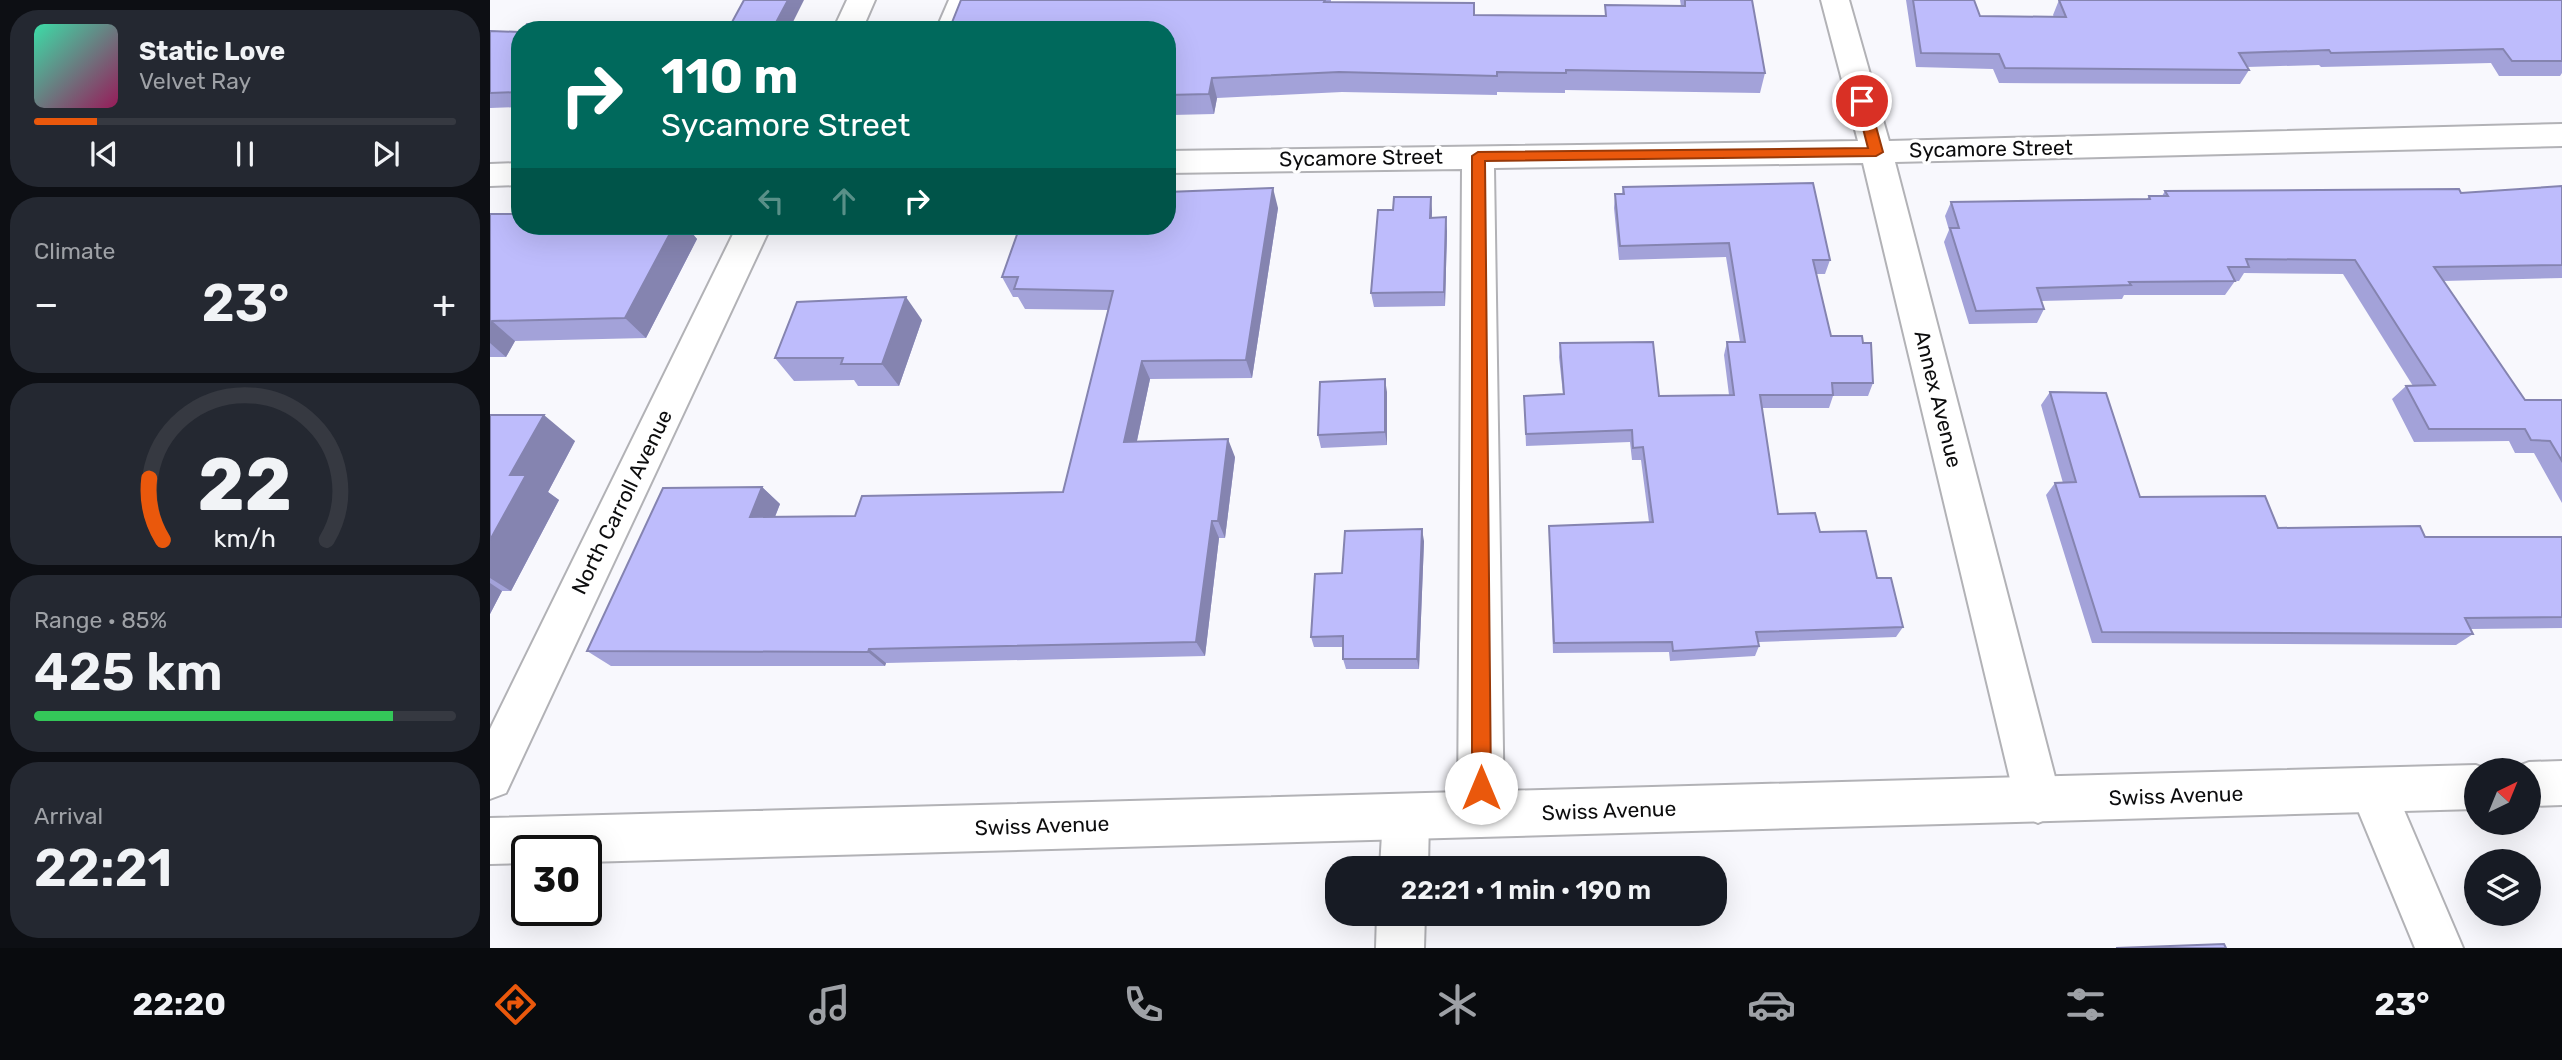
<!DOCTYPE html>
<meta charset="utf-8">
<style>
:root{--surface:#171b24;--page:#242831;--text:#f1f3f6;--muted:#9ea1a6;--line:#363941;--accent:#ea580c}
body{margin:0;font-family:Rubik,sans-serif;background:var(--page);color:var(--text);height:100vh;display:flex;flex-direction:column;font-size:26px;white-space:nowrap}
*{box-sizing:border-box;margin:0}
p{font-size:23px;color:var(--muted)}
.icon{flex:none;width:38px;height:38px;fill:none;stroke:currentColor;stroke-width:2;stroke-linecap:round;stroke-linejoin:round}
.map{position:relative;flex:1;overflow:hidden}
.panel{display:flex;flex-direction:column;gap:10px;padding:10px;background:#0d0f14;width:490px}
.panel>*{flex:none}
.top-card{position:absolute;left:21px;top:21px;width:665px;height:214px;border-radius:28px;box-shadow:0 7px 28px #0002;background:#00695c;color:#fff;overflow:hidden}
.needle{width:46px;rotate:43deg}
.fabs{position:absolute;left:1974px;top:758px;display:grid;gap:14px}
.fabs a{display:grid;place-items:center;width:77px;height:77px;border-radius:50%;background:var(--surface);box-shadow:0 7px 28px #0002;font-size:35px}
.speed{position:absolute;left:21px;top:835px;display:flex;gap:14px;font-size:35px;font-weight:700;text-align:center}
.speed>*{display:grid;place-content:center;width:91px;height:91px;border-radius:50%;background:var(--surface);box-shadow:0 7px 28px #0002;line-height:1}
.speed .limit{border:4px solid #111;border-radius:10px;background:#fff;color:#111}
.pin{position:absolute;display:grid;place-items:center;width:60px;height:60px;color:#fff;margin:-30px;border:4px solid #fff;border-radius:50%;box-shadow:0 2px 7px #0007}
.me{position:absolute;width:77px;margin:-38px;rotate:0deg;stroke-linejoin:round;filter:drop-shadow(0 0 5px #0008)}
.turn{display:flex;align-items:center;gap:24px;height:147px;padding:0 35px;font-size:32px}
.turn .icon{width:91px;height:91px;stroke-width:2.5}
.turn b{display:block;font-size:49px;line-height:60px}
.lanes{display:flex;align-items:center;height:66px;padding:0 35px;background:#0003;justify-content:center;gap:35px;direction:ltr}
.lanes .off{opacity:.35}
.big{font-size:52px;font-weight:600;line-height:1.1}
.panel .tile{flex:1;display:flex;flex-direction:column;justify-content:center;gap:10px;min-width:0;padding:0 24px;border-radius:28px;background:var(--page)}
.panel .dial{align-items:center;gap:0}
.dial svg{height:182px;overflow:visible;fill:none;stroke:var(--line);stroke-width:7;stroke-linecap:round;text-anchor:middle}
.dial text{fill:var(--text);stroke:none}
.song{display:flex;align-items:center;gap:21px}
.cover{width:84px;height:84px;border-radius:10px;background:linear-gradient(135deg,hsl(160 70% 55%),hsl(330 70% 35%))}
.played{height:7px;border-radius:4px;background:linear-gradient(90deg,var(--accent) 15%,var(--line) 15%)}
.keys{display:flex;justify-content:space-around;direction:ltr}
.heat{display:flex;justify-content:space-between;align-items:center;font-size:38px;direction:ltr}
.charge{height:10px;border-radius:5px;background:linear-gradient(90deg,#34c759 85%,var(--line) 0)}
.trip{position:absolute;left:835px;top:856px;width:402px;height:70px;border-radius:28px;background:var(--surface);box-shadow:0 7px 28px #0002;font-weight:600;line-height:70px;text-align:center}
.dock{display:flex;height:112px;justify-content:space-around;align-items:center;background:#090b0e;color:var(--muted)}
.dock .icon{width:49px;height:49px}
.dock .on{color:var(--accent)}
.dock b{font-size:32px;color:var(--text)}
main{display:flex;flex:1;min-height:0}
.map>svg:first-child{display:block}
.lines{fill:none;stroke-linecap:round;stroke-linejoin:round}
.service-casing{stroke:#b2b2b6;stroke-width:4}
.minor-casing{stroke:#b2b2b6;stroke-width:4}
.tertiary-casing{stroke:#b2b2b6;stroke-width:4}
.service{fill:#fff;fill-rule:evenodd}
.minor{fill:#fff;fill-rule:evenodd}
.tertiary{fill:#fff;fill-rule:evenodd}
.wall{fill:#a3a2d9}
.shaded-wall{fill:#8584b0}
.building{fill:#bebcfc;stroke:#8584b0;stroke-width:2}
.route{fill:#ea580c;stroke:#983908;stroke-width:2}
.labels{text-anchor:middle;stroke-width:7;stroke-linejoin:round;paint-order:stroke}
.street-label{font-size:21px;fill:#0d0d0e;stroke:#fff}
</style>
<main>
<section class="panel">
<div class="tile">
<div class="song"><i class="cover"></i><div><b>Static Love</b><p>Velvet Ray</p></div></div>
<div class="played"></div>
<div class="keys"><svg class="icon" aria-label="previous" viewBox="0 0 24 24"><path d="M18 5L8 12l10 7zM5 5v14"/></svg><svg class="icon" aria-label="pause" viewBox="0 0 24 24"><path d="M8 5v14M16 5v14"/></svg><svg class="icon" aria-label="next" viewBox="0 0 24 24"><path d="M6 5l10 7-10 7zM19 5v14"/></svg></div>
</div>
<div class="tile"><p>Climate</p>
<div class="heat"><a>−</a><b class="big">23°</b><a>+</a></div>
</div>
<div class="tile dial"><svg viewBox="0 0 100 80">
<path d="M14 69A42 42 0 1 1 86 69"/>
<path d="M14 69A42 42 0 0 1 8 42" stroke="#ea580c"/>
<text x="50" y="56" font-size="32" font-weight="700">22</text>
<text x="50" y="72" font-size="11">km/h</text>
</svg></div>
<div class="tile"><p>Range · 85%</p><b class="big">425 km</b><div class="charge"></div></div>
<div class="tile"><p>Arrival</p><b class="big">22:21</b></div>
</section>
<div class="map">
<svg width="2072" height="948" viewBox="0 0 2072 948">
<rect width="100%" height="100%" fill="#f8f8fd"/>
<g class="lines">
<!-- service casing -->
<g class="service-casing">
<path id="service" d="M459,0H477L464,30H446Z"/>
</g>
<!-- minor casing -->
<g class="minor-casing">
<path id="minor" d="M1331,0H1359L1399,141L2072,124V146L1405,162L1571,800L1564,816L1548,823L1532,816L1525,800L1373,163L1004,168L1014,814L1007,830L991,837L975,830L968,814L972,169L677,173V151L1368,141Z
M30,163V185L0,186V164Z
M1883,769L1899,775L1973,948H1925L1860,791L1867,775Z
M916,794L932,801L939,817L938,868H890L893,817L900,801Z
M887,914H935L934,948H886Z"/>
</g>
<!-- tertiary casing -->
<g class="tertiary-casing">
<path id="tertiary" d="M357,0H385L372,30H343Z
M247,226H281L16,793L0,799V729Z
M2072,761V805L2039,806V770L2023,768L2039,762Z
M1986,765L1999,770H1986V809L96,862V850H37V863L0,864V818Z"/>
</g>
<!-- service -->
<use href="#service" class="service"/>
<!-- minor -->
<use href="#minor" class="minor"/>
<!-- tertiary -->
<use href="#tertiary" class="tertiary"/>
</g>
<!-- wall -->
<path class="wall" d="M471,0H841V2L985,15L1115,16V5L1191,6L1190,0H1262L1275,73L1270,93L1075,90V93L1007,92V95L852,92L727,98L724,114L682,115L677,101V30Z
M1416,0H1484L1490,16L1564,17L1563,15L1569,0H2072V73L2070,76H2009L2001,63L1831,67L1829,65L1757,67L1759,70L1750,84L1509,83L1503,69L1426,67Z
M0,31L30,32V107L0,108Z
M2072,186V278L1953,281L2035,400H2072V503L2044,453H2025L2019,441L1924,442L1902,399L1916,386H1923L1853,274L1754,273L1749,281H1745L1735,295H1634L1632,299L1551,301L1554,309L1547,323L1479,324L1454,242L1459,230L1455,216L1461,202L1657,199L1659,196H1672L1675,191L1971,193Z
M1133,187L1340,260L1335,274H1326L1341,336L1373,343L1383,383L1378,396H1343L1339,408H1272L1288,514L1330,532L1387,578L1413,627L1406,637L1269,642V646L1265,656L1180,661L1179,652L1063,653L1059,526L1159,522L1151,460H1142L1140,442L1036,446L1034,396L1073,394L1069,357L1070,343L1169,396L1239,395L1234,355L1237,342H1250L1236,257L1129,260L1124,208L1125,194H1132Z
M788,208L762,378L660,379L647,441L745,457L735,538H729L715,656L396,663L395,666H121L97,651L272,487L290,504L285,517L365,516L573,492L619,310L535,309L528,297H523L512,277Z
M942,211V218L957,231L955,306L884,307L881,293Z
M0,214L30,226H196L207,239L156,338L25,341L16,357H0Z
M432,320L409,386H368L364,380L304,381L285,358Z
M897,392V445L831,448L828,435Z
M1560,392L1650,497L1788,528L1935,537H2072V628L1980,629L1983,634L1966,645L1602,643L1556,495L1565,483H1573L1551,405Z
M0,415L85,441L58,492L69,500L21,591H12L0,614Z
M934,541L929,669H856L853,659V647H824L821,637L852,573Z"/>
<!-- shaded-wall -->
<path class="shaded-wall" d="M298,0H314L299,30H282Z
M87,23L92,30H83Z
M722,78L727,98L724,114L719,94Z
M783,188L788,208L762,378L756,360Z
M941,197L942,211L941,232L940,218Z
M956,217L957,231L955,306L954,292Z
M184,226H196L207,239L156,338L135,318Z
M416,297L432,320L409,386L392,364Z
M2,321L25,341L16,357L0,343V324Z
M652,361L660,379L643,459L634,442Z
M895,379L897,392V445L895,432Z
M54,415L85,441L58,492L69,500L21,591L0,578V540L20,475Z
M738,439L745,457L735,538L728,521Z
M272,487L290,504L278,534L260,517Z
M722,521L729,538L715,656L706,642Z
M932,529L934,541L929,669L927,659Z
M0,583L12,591L0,614Z
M379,649L396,663L395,666L378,652Z"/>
<!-- building -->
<path class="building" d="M254,0H298L282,30H220L223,24H241Z
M471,0H835L834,2L984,3V15L1116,16L1115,5L1195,6V0H1262L1275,73L1076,70V73L1007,72V76L849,72L722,78L719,94L677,95V85L682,66H677V30H459Z
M1423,0H1484L1490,16L1576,17L1569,0H2072V61H2022L2013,49L1841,53L1839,50L1749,53L1759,70L1515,68L1509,54L1431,53Z
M87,23L83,30H33L37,24Z
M0,31L30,32V92L0,93Z
M1323,183L1340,260H1323L1341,336H1372L1373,343H1381L1383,383H1342L1343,395H1270L1288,514L1325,513L1330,532L1376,531L1387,578H1401L1413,627L1266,632L1269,646L1183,651L1182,642L1064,643L1059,526L1163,522L1153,447L1143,448L1142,430L1036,434L1034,396L1074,394L1070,343L1163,342L1169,396L1244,395L1237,342H1255L1239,243L1130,246L1125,194H1134L1133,187Z
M2072,186V265L1944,267L2035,400H2072V461L2060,441L2041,440L2035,429H1939L1916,386L1945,385L1865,260L1756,259L1759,267H1738L1745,281L1639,282L1641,285L1547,288L1554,309L1486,311L1460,228H1469L1461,202L1660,199L1659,196H1678L1675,191L1969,189L1971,193Z
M783,188L756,360L652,361L634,442L738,439L728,521H722L706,642L379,649L378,652L97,651L173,488L272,487L260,517L365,516L372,496L573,492L623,291L524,289L528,277H512L530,226H677V192Z
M904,197H941L940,218L956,217L954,292L881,293L888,210H903Z
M0,214H30V226H184L135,318L2,321L0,324Z
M416,297L392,364H351L353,358H285L307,302Z
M895,379V432L828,435L830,382Z
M1560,392L1616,393L1650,497L1775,496L1788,528L1930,526L1935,537H2072V617L1975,618L1983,634L1612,632L1565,483L1586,482Z
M0,415H54L20,475H36L0,540Z
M932,529L927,659H853V636L821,637L825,574L852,573L855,531Z
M1734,944L1736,948H1626Z"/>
<!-- route -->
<path class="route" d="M1372,96L1379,101L1393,152L1386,156L995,161L1001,788L998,795L991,797L985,795L982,788V156L988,152L1378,148L1366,101Z"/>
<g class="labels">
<!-- street labels -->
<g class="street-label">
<text transform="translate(1501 149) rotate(-1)" y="7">Sycamore Street</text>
<text transform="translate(871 158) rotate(-1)" y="7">Sycamore Street</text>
<text transform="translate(1448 399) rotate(76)" y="7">Annex Avenue</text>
<text transform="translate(132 502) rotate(-64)" y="7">North Carroll Avenue</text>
<text transform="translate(1686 796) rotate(-2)" y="7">Swiss Avenue</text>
<text transform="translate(1119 811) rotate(-2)" y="7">Swiss Avenue</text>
<text transform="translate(552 826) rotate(-2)" y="7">Swiss Avenue</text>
</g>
</g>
</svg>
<div class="fabs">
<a><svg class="needle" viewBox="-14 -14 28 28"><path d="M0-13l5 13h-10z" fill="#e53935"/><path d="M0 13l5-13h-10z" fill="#9ea1a6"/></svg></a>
<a><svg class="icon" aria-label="layers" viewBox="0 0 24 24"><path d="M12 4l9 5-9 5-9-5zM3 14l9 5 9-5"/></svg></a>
</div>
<div class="speed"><div class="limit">30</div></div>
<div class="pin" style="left:1372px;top:101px;background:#d93025"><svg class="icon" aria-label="arrive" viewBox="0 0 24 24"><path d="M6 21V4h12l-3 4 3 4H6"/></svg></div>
<svg class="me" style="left:991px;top:788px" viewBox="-20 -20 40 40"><circle r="19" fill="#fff"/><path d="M0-13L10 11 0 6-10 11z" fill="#ea580c"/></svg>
<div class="trip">22:21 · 1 min · 190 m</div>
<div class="top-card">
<div class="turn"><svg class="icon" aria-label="right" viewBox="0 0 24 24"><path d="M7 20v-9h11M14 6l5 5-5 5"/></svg><div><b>110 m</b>Sycamore Street</div></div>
<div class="lanes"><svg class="icon off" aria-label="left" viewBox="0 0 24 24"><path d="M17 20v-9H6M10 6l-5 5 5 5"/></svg><svg class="icon off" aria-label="ahead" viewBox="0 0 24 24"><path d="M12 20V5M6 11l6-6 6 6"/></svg><svg class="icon" aria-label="right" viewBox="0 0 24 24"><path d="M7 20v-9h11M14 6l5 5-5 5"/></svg></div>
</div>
</div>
</main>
<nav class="dock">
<b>22:20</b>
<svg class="icon on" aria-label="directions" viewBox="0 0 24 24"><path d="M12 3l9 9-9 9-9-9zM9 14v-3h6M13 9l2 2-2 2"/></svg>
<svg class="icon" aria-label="music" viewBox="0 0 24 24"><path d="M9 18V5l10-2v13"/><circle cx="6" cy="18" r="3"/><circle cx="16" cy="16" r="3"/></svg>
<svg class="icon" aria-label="phone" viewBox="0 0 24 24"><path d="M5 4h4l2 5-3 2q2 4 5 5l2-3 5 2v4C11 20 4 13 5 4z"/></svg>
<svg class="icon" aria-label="climate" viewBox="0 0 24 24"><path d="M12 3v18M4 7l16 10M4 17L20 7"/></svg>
<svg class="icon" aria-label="car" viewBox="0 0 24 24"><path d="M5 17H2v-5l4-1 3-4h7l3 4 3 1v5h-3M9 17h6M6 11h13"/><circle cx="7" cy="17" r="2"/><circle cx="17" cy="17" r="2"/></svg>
<svg class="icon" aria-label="filters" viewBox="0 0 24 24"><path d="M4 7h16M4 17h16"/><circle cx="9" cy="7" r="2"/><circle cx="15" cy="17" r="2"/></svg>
<b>23°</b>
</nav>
